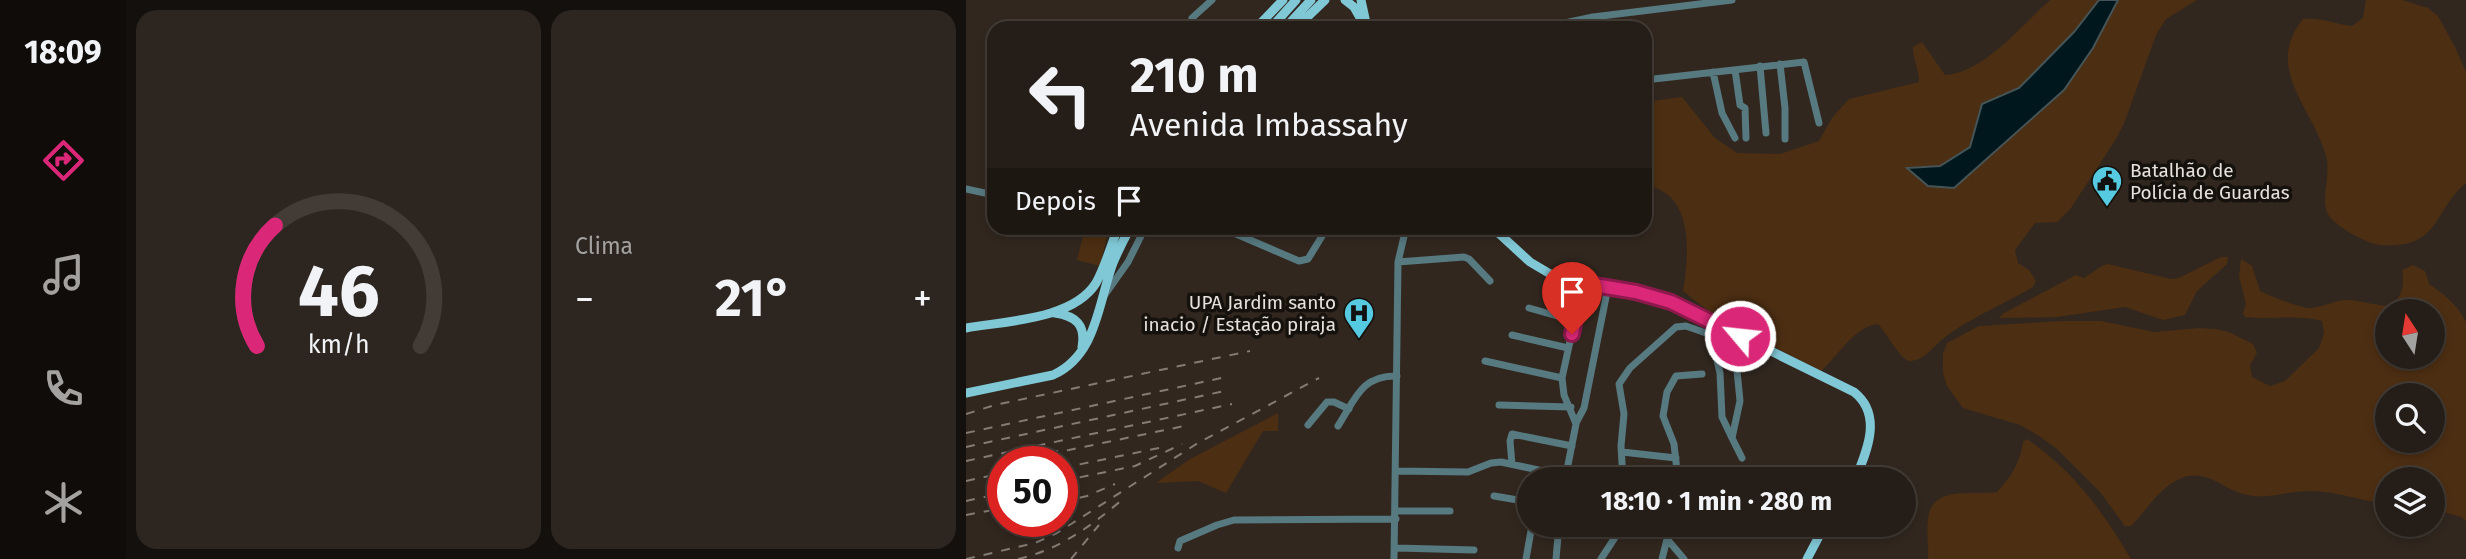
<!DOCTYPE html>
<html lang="pt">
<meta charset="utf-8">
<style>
:root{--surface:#251d17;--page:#2d2620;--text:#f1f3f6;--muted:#a3a2a1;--line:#423b36;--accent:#db2777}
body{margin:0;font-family:"Fira Sans",sans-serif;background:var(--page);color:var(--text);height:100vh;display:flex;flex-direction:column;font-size:26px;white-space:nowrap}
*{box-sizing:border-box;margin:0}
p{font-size:23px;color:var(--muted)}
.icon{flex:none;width:38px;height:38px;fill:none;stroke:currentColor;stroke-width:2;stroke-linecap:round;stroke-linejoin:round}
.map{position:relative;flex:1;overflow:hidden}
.sheet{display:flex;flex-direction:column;gap:10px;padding:10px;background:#14100d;width:840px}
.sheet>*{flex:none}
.top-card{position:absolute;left:21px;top:21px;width:665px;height:214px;border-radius:21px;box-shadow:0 4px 10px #0003,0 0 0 2px var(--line);background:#251d17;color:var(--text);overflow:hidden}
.needle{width:46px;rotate:348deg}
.tools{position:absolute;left:1409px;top:299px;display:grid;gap:14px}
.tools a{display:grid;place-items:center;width:70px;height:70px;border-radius:50%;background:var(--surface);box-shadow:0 4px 10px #0003,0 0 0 2px var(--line);font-size:35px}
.speed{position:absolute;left:21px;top:446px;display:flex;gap:14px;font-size:35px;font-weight:700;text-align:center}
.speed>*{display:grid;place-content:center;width:91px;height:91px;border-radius:50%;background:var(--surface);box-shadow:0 4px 10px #0003,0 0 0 2px var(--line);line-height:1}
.speed .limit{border:10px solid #d22;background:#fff;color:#111}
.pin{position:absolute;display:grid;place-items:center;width:60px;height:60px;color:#fff;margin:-72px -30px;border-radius:50% 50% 50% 0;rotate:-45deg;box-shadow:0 0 7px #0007}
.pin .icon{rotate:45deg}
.me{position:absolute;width:77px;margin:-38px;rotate:298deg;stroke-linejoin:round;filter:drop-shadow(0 0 5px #0008)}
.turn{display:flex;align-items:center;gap:24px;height:147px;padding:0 28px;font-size:32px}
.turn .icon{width:91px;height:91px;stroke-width:2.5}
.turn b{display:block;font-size:49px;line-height:60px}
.then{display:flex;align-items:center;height:66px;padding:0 28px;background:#0003;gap:14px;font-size:26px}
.big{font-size:52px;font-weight:700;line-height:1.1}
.sheet .card{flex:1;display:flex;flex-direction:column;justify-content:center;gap:10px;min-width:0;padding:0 24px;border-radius:21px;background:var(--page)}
.sheet .dial{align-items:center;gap:0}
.dial svg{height:182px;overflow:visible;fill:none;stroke:var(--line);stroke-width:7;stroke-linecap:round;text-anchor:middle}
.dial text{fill:var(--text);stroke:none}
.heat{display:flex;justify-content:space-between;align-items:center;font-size:38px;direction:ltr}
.sheet .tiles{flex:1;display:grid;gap:10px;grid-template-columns:repeat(2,1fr)}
.trip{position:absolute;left:551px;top:467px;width:399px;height:70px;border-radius:35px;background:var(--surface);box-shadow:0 4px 10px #0003,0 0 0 2px var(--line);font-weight:700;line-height:70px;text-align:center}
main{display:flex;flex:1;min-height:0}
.menu{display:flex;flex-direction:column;width:126px;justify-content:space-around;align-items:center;background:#0f0c09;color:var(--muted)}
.menu .icon{width:49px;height:49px}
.menu .active{color:var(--accent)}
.menu b{font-size:32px;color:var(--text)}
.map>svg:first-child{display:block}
.green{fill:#4c2e12;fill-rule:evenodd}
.water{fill:#00181d;stroke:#455456;stroke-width:2}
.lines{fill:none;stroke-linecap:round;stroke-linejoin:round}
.minor{stroke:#577980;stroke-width:7}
.major{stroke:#81c8d7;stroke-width:9}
.rail{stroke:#837b74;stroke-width:2;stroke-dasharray:9 9;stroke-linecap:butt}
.route-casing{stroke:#8e194d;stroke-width:18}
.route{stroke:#db2777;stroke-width:12}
.labels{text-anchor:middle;stroke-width:7;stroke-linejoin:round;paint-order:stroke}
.poi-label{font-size:19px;fill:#e7e1db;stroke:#15110d;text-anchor:start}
</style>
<main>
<nav class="menu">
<b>18:09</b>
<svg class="icon active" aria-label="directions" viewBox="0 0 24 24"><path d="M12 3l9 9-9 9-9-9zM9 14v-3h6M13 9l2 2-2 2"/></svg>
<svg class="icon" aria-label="music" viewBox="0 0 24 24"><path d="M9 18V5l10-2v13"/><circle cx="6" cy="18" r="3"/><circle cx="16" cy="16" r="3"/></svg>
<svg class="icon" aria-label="phone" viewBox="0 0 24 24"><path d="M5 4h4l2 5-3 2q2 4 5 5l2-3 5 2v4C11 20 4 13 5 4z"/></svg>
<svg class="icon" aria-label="climate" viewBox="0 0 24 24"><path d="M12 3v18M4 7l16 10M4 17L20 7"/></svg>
</nav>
<section class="sheet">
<div class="tiles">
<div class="card dial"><svg viewBox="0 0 100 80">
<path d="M14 69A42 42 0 1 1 86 69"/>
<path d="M14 69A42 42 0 0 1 22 16" stroke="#db2777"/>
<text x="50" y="56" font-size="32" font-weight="700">46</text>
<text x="50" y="72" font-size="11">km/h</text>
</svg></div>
<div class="card"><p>Clima</p>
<div class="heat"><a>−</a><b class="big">21°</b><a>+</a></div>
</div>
</div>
</section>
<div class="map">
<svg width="1500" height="559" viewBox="0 0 1500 559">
<rect width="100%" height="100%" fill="#31271f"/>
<!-- green -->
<path class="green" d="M1084,0H1231L1200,19L1190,35L1159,121L1150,139L1105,208L1091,222L1069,223L1049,250L1052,263L1063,270L1070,281L1067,287C1040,303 1002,319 978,338C968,346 957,362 943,361C935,360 919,331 912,324C889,326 871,357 855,371L750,317L717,291C723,254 729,193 679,185V102L716,97L749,138L771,153L814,154L853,141L866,118L883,99L953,82C953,69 947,60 947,47L956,42L979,75C1018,73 1056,25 1084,0Z
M1400,0H1436L1462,8L1472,16L1489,47L1500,72V183C1467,210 1475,249 1415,245C1401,244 1373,228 1364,217C1352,202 1366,177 1360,156C1347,108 1297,68 1337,19C1355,17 1369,24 1386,26L1397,18Z
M119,228H143L134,266L111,260Z
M1255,257H1262L1261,264L1231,291L1219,315L1197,320L1159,307L1091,317L1033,318L1038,313L1110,275L1118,278L1136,266L1142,264L1205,279L1213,278Z
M1275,259L1286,266L1294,291C1301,295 1337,309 1345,308C1358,307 1368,300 1382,300C1397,301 1411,306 1426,306C1436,294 1439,286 1436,270L1447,265L1459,271L1463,284C1479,295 1491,304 1500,322V521L1495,517L1467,509L1466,480H1421V504C1398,501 1367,491 1346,491C1324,490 1304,500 1282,495C1258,491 1242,468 1216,478C1194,486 1181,510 1165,526H1159L1134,492L1091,449L1073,436L1054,425L997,408L981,386L977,373V354L981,343L1013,326L1096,321H1135L1188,332L1234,328L1249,329L1263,332L1287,344L1291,353L1284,365L1286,377L1304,386L1319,381L1353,348L1358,333L1356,321C1331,314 1305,320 1279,317L1277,313L1280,304L1273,276ZM1421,312H1466V357H1421ZM1421,396H1466V441H1421Z
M312,413V431H297L260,493L232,481L190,483L224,459Z
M1061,439C1108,472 1136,510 1165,559H962C963,546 960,533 962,519C966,484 1007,496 1031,492C1045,477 1054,463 1057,442Z"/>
<!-- water -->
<path class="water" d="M1133,0H1152L1127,48L1098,90L988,188L962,186L941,168L974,166L1004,147L1016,104L1053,88L1108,32Z"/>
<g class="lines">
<!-- minor -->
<path class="minor" d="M226,18L246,0
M474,24L476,28
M575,28L627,17L766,0
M814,64L819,108V139
M794,66L800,133
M769,70L774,105L779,108L780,138
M747,72L756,113L769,138
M679,80L838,62L853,123
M0,189L28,195
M256,228L333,261L342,259L361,228
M342,228L357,234
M432,262L498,257L503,259L524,281
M138,296L162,262L179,228
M563,308L609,321
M546,335L602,348
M774,336L770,360L774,401L766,438L776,458
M760,337L752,346L750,356L754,373L756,417L766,438
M519,361L596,378
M533,405L605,407
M610,423L618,408L642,287
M342,425L361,402H368L383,409
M372,426C389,400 395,375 431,376
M656,452L710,458
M546,464L544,441L546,434L606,446
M430,471L502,472L525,463L535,462L600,476
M599,480L610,424L598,395L596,378L613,300L625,285
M657,480L655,446L658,414L653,384L664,368L710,327L720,326L757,339
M712,480L708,444L697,416L701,392L710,376L736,374
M528,496L564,502
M430,511H484
M701,539L718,559
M212,548L214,541L251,525L268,520L430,519
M430,548L508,550
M428,559L432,262L440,228
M560,559L566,525
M590,559L593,525
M635,559L657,525
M696,559L701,539L709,525"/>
<!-- major -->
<path class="major" d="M379,0L388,7L400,28
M395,0L400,23
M290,28L317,0
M305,28L330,0
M319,28L345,0
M330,28L359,0
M527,228L564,262L586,275L705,302L888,392C917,415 901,451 889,480
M89,313C110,316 120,325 116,347
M0,328C39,321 107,320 130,283C139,267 145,245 152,228
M0,393L87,375C131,355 132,303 147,263C152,251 158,239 164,228
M841,559L859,525"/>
<!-- rail -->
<path class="rail" d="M0,414L29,405L284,351
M0,433L260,377
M0,447L263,390
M83,452L103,450L223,425
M0,461L266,404
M96,468L193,448
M0,481L37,473
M96,481L169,466L216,444
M0,501L37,493
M96,502L121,496L149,484
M0,515L37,508
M0,559L69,543L91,533L232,443L353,378
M52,559C93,550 125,526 157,499
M105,559L133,525"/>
</g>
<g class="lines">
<!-- route casing -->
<g class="route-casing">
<path id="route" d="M606,334L613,300L604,281L670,292L705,302L774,336"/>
</g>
<!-- route -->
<use href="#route" class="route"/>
</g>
<!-- icons -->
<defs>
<g id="civic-pin" transform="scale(1.575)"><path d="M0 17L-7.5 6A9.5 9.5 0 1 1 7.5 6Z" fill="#55cae0" stroke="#15110d"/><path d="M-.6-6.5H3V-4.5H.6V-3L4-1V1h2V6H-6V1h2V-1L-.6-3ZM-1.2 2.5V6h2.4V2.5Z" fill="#111"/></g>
<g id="hospital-pin" transform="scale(1.575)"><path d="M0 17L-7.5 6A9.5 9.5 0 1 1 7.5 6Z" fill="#55cae0" stroke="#15110d"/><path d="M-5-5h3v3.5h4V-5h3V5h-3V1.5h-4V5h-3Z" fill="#111"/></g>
</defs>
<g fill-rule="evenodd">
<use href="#civic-pin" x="1141" y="181"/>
<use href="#hospital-pin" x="393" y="313"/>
</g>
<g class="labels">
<!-- poi labels -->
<g class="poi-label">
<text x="1164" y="177">Batalhão de<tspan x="1164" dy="22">Polícia de Guardas</tspan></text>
<text x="370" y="309" text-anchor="end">UPA Jardim santo<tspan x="370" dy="22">inacio / Estação piraja</tspan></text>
</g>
</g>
</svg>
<div class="tools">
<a><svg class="needle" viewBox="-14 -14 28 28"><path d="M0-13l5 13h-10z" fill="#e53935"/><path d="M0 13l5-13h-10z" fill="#a3a2a1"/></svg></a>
<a><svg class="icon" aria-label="search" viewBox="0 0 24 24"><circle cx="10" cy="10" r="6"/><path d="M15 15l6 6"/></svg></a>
<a><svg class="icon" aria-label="layers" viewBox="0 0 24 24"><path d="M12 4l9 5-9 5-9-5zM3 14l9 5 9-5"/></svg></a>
</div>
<div class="speed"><div class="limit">50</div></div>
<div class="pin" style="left:606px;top:334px;background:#d93025"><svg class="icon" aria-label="arrive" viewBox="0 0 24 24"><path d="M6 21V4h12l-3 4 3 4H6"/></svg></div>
<svg class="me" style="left:774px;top:336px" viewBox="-20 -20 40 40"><circle r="17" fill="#db2777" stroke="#fff" stroke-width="3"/><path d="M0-11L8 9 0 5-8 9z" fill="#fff"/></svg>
<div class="trip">18:10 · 1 min · 280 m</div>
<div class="top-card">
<div class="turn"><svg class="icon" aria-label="left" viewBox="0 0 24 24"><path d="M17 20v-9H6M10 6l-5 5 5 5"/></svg><div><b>210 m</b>Avenida Imbassahy</div></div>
<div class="then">Depois<svg class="icon" aria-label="arrive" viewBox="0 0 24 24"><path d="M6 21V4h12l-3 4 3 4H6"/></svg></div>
</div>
</div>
</main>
